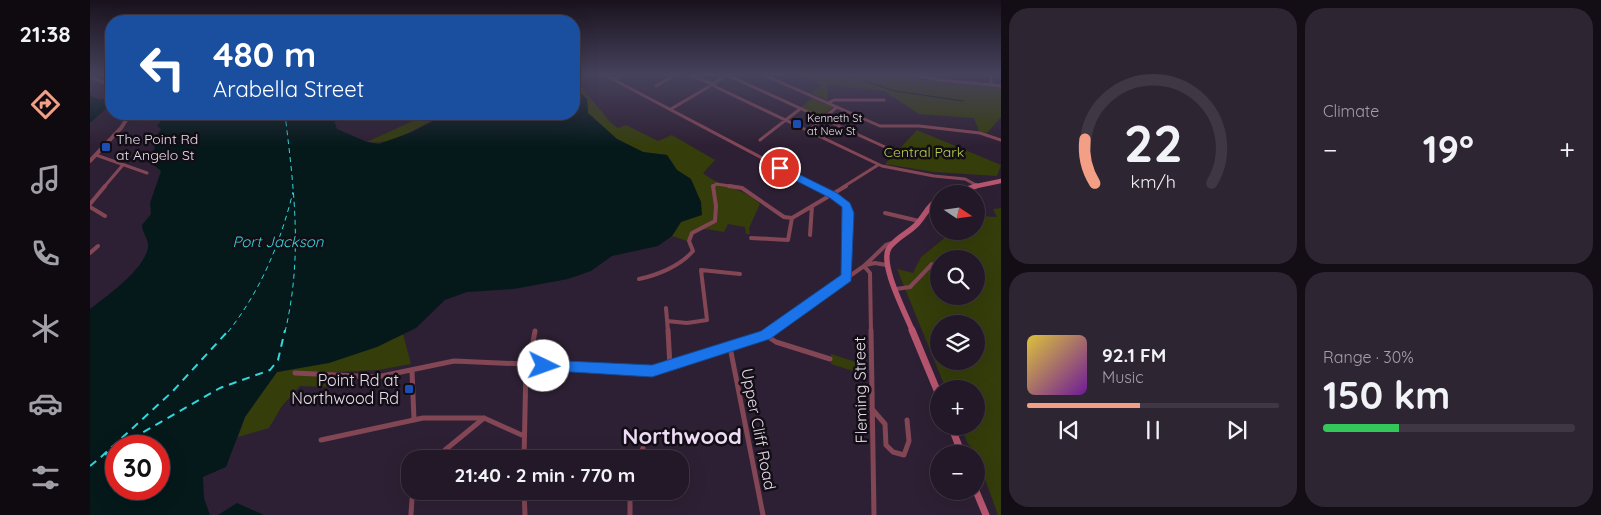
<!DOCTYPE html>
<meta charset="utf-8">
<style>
:root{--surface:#221827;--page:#2e2533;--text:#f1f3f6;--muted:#a2a0a7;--line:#3f3744;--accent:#f39f85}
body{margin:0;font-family:Quicksand,sans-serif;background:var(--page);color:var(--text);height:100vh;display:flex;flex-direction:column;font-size:19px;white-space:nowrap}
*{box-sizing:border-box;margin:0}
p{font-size:16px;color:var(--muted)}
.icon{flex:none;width:28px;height:28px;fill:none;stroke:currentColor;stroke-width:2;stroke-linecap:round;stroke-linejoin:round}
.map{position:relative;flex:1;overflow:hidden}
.side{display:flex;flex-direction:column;gap:8px;padding:8px;background:#130d15;width:600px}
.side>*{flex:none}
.hud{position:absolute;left:15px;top:15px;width:475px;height:105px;border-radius:20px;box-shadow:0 5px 20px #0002,0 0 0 1px var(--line);background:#1a4fa0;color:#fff;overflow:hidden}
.needle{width:32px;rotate:103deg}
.tools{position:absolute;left:840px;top:185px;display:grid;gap:10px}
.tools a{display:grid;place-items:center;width:55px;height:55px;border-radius:50%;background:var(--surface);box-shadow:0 5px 20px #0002,0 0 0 1px var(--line);font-size:25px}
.speed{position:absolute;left:15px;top:435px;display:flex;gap:10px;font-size:25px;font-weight:700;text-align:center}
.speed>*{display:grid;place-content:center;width:65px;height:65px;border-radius:50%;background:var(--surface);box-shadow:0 5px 20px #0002,0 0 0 1px var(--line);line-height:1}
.speed .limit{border:8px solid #d22;background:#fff;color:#111}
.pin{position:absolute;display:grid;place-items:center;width:42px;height:42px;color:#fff;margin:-21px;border:2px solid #fff;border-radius:50%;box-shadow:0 1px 5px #0007}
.me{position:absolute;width:55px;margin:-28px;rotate:93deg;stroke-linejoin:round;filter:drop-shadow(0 0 4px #0008)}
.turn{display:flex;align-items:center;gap:18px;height:105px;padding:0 25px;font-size:22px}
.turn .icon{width:65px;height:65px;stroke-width:2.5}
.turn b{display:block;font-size:35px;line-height:42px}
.big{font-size:38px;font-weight:800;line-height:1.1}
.side .card{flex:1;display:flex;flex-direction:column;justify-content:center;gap:8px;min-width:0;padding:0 18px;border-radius:20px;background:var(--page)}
.side .dial{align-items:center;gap:0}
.dial svg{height:130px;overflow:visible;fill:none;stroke:var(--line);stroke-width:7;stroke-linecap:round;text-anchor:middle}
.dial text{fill:var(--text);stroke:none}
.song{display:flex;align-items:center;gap:15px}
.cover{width:60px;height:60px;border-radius:8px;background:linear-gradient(135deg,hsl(50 70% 55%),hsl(280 70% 35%))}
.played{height:5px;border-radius:2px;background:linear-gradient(90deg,var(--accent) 45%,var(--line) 45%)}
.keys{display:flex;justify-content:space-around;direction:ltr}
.heat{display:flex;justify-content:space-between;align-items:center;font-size:28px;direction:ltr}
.charge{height:8px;border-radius:4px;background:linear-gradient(90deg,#34c759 30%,var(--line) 0)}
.side .tiles{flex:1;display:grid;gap:8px;grid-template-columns:repeat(2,1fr)}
.trip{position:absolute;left:311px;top:450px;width:288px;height:50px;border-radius:20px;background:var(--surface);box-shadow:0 5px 20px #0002,0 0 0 1px var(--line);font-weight:800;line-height:50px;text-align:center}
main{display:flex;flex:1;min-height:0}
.menu{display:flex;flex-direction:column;width:90px;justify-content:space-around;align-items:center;background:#0e0a10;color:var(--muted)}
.menu .icon{width:35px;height:35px}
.menu .selected{color:var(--accent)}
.menu b{font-size:22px;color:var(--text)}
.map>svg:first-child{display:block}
.green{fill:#353d0b;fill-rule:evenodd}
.water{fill:#05191a;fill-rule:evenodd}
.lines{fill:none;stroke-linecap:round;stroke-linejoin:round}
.stream{stroke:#05191a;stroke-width:1}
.ferry-far1{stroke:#32d7dd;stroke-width:1;stroke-dasharray:5 4;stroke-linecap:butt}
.ferry{stroke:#32d7dd;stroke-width:2;stroke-dasharray:8 6;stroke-linecap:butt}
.minor-far2{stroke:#834655;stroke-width:3}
.minor-far1{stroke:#834655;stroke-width:4}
.minor{stroke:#834655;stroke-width:5}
.tertiary{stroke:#834655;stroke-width:4}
.secondary-far2{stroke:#b7556f;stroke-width:4.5}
.secondary-far1{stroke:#b7556f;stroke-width:5.5}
.secondary{stroke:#b7556f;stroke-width:7}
.route{fill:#1a73e8;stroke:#114b97}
.transit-dot{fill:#1a4fb4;stroke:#130d15;stroke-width:2}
.labels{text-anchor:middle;stroke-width:5;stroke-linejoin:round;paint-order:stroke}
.far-poi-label{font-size:11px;fill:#e7deeb;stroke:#130d15;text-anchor:start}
.poi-label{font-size:14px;fill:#e7deeb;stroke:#130d15;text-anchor:start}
.park-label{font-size:14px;fill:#bad24c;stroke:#130d15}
.water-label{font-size:15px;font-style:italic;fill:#32d7dd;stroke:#130d15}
.near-poi-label{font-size:16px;fill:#e7deeb;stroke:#130d15;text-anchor:end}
.near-street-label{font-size:16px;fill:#e7deeb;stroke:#130d15}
.near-district-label{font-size:22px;font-weight:bold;fill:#eedbf6;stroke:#130d15}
</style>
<main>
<nav class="menu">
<b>21:38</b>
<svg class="icon selected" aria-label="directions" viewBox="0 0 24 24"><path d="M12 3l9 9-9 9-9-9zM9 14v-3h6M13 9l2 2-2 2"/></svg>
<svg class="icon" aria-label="music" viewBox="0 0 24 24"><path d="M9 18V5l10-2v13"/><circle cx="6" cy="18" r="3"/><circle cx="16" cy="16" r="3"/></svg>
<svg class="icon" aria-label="phone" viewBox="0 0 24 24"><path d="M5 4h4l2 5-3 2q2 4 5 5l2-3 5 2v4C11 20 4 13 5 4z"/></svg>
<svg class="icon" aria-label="climate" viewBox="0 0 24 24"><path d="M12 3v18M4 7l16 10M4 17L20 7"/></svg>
<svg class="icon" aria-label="car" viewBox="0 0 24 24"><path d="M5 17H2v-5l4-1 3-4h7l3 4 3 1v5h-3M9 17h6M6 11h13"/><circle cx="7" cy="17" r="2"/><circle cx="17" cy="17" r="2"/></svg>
<svg class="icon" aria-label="filters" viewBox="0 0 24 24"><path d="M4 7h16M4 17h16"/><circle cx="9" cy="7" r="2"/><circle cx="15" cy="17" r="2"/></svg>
</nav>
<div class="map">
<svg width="911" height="515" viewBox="0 0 911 515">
<rect width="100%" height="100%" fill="#2e2034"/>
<!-- green -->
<path class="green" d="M484,74L489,78V84L520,122L528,128L536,125L568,141L582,135L625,160L613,173C631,188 653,187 670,204L659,228L660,234H656L655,227L638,224L634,232C618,230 606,224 597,241L582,236L591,222L601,179L587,170L577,155L553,152L527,139L498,113L497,99L484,87Z
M706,74H807L836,81L911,88V117L897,133L889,131L884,118L829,114L794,91L737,85L738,100L721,93L732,85Z
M722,98L743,107L731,117L710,108Z
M338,114H357C330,123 308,146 277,142Z
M827,130L911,165L907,176L844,172L795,164Z
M911,208V515H908L886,454L877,442L871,426H886V389H856L807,269L823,273L831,257L857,236L852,231H886V216L907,217L903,209ZM849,259H886V296H849ZM849,324H886V361H849Z
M313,334L321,364L288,370L243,372L236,387L210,386L192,406L179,428L148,437L155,417L187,372C231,364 272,354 313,334Z
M741,354L775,365L776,375L741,364Z"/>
<!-- water -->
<path class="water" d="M484,87L497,99L498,113L527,139L553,152L577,155L587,170L601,179L611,202L612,215L591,222L582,236L568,246L522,256L501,271L478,279L424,289L377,292L355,300L326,328L287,347L239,363L187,372L155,417L136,467L113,477L114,498L120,515H0V309C17,296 55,269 58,247C59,239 52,233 52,225L61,214L60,203L71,171L61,163L60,157L65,148L63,142L71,129L67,126L77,114H242L247,129L277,142L289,144L322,132L357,114H484ZM26,446H69V489H26Z
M0,95L10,100L13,98L17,108L0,123Z
M147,503L174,515H128Z"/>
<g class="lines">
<!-- stream -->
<path class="stream" d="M753,74L805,91L873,101
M737,76L738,74"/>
<!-- ferry-far1 -->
<path class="ferry-far1" d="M138,332C171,290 190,244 203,192
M195,332C213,256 204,190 195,114"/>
<!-- ferry -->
<path class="ferry" d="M29,446L130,388L180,370L188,360L195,330
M15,455L26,448
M11,457L82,392L139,330
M0,466L11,457"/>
<!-- minor-far2 -->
<path class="minor-far2" d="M513,74L727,187
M597,74L623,84
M672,74L790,126H829L890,133L911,140
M820,74L849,80L911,86
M901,74V85
M637,75L806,152
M3,78L21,85
M524,79L534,74
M623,84L638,74
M566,86L587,74
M624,86L792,166L844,176L875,179L888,186
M738,103L744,100H794
M581,109L620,86
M718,131L747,107
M670,140L710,109
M6,155L57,173
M683,162L729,187
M14,187L32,166
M623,187L626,184L647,187
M753,187L788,165"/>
<!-- minor-far1 -->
<path class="minor-far1" d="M639,186L652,188L694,217L702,218L756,186
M725,186L751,200L757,207V277
M727,186L729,187
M0,204L15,186
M0,207L15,216
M795,213L829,221
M720,235L722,206
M661,238L698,240L702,218
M0,253L8,246
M776,265L785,263L796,265
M774,266L780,273L781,332
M549,279C568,275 590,266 603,251L599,241L602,233L625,221L626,206L623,186
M806,289L820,287L842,264
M576,308L578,332
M577,321L597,323L617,320L611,270L650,274
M680,332L774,266L796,245L802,243"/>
<!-- minor -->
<path class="minor" d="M578,330L580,367
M781,330L784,515
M675,335L686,342L740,359
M640,347L673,515
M439,365L445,331
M322,371L324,420
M205,373L287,377L364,361L570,370L675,335L682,330
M782,409L795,424L796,445L803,452L814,455L819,441L817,420
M231,440L333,418H394L434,436
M349,459L355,450L394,418
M434,459L436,365
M548,459L553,448
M434,491L435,515
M540,491V515
M321,514L322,499L327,491"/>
<!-- tertiary -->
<path class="tertiary" d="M0,161L31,128L40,114"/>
<!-- secondary-far2 -->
<path class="secondary-far2" d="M882,187L911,181"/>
<!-- secondary-far1 -->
<path class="secondary-far1" d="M863,194L886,186
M823,332C816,314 789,264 799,248C806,238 818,233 826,225C835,216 838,205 849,199"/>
<!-- secondary -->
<path class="secondary" d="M822,330L849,395
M861,426L872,454
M886,491L896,515"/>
</g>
<!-- sky -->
<linearGradient id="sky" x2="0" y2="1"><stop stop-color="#19121d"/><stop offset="0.51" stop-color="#46425c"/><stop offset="1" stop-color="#46425c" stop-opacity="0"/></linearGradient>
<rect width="911" height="146" fill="url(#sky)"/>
<!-- route -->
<path class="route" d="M690,165L747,193L760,203L764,213L761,281L680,339L562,377L449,370L447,366L449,362L454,360L562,365L671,331L751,275L752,207L740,198L687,171L685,168Z"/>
<!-- markers -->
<g class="transit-dot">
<rect x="702" y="119" width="10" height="10" rx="2.5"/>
<rect x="11" y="142" width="10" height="10" rx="2.5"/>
<rect x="314" y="384" width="10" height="10" rx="2.5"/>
</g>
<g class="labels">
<!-- far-poi labels -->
<g class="far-poi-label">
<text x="717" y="122">Kenneth St<tspan x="717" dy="13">at New St</tspan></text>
</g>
<!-- poi labels -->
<g class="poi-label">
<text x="26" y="144">The Point Rd<tspan x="26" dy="16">at Angelo St</tspan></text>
</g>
<!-- park labels -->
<g class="park-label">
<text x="834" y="157">Central Park</text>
</g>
<!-- water labels -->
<g class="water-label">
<text x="188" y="247">Port Jackson</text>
</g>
<!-- near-poi labels -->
<g class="near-poi-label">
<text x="309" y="386">Point Rd at<tspan x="309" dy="18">Northwood Rd</tspan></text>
</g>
<!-- near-street labels -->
<g class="near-street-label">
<text transform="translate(770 390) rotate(-91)" y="6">Fleming Street</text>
<text transform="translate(669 429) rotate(79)" y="6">Upper Cliff Road</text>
</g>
<!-- near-district labels -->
<g class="near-district-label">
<text x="592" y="444">Northwood</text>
</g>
</g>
</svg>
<div class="tools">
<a><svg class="needle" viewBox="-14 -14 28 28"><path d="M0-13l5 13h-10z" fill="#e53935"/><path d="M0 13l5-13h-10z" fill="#a2a0a7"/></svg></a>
<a><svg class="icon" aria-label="search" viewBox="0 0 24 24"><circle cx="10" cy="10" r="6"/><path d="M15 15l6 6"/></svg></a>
<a><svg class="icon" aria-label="layers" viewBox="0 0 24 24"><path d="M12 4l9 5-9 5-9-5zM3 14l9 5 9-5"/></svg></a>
<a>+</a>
<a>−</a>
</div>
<div class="speed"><div class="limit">30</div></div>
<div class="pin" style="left:690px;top:168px;background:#d93025"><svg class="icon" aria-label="arrive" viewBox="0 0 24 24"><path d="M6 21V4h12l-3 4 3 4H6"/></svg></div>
<svg class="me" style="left:454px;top:366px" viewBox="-20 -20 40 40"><circle r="19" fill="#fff"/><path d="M0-13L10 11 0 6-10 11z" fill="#1a73e8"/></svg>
<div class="trip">21:40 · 2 min · 770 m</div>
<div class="hud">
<div class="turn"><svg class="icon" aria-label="left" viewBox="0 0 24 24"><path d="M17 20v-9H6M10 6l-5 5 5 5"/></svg><div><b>480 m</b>Arabella Street</div></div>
</div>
</div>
<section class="side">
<div class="tiles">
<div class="card dial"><svg viewBox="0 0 100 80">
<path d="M14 69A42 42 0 1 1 86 69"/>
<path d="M14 69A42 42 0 0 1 8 42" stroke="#f39f85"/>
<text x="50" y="56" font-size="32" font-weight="700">22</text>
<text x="50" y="72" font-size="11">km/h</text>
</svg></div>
<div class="card"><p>Climate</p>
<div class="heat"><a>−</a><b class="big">19°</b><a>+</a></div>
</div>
<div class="card">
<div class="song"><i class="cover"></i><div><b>92.1 FM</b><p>Music</p></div></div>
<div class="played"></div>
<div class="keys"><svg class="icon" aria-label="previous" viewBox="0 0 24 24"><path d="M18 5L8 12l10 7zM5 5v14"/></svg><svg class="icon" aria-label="pause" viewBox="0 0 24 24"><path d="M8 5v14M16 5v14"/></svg><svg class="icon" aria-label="next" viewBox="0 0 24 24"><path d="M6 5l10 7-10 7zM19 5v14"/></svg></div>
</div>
<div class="card"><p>Range · 30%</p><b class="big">150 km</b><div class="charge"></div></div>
</div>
</section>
</main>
